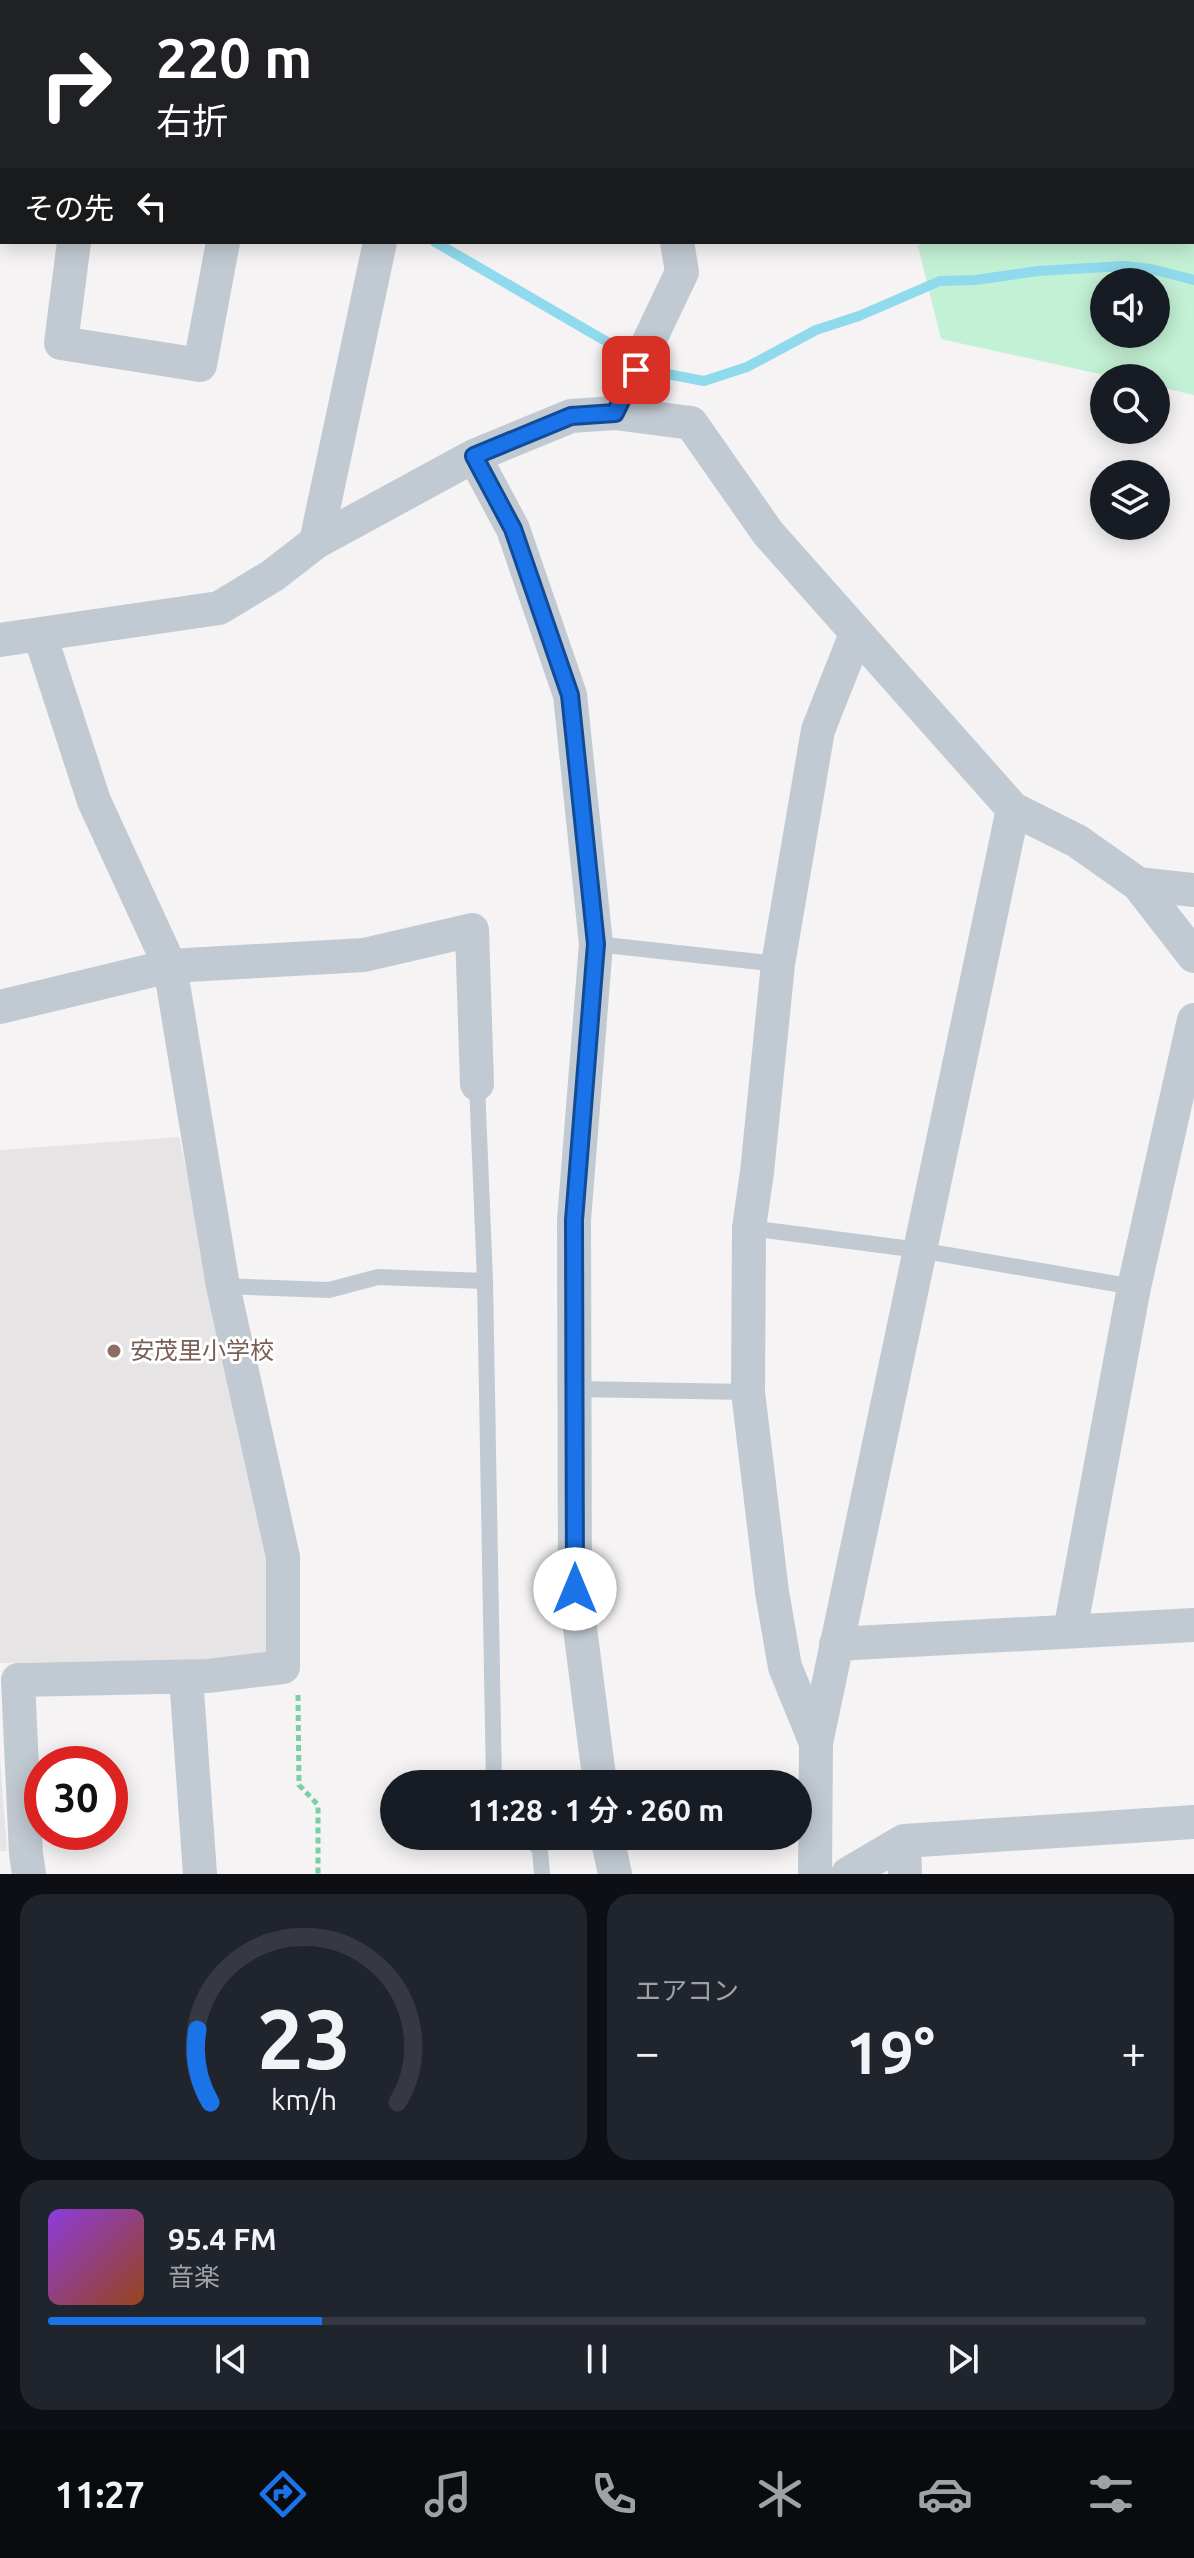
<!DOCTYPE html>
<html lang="ja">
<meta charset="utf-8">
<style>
:root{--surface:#171b24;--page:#20242c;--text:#f1f3f6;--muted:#9ea1a6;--line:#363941;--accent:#1a73e8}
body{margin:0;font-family:Ubuntu,"Noto Sans JP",sans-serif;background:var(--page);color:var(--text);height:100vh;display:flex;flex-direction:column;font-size:30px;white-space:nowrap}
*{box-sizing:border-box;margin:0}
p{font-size:26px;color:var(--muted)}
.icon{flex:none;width:44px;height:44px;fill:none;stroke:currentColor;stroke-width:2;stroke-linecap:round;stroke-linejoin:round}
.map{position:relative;height:1874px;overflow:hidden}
.panel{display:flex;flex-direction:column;gap:20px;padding:20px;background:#0d0f14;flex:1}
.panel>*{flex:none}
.hud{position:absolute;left:0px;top:0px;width:1194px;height:244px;box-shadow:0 4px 20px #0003;background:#202124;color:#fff;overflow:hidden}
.fabs{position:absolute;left:1090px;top:268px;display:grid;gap:16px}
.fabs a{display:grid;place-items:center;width:80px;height:80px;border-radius:50%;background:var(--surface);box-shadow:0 4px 20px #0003;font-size:40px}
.speed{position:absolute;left:24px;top:1746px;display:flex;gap:16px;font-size:40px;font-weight:700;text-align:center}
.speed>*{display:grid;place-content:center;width:104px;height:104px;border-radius:50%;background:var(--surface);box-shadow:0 4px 20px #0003;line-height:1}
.speed .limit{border:12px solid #d22;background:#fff;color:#111}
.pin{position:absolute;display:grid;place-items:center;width:68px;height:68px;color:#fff;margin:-34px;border-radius:16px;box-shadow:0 4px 12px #0006}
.me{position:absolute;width:88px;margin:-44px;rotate:0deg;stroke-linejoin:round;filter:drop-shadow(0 0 6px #0008)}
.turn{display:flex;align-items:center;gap:28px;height:168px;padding:0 24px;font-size:36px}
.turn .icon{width:104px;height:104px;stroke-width:2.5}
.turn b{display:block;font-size:56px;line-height:68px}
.then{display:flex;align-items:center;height:76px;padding:0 24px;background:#0003;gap:16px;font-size:30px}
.big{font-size:60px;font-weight:600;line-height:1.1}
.panel .card{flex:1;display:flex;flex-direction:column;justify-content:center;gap:12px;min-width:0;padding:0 28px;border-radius:24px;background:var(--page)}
.panel .dial{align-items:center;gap:0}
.dial svg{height:208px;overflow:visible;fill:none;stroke:var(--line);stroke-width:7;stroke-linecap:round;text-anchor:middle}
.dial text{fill:var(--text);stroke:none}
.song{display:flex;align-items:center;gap:24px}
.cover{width:96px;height:96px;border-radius:12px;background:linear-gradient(135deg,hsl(270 70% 55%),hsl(20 70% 35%))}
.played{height:8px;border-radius:4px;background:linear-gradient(90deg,var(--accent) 25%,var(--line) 25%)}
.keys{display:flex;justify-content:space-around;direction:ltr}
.heat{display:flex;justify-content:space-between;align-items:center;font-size:44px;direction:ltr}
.panel .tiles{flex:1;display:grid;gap:20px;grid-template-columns:1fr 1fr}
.card:last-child{grid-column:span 2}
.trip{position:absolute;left:380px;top:1770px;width:432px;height:80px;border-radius:40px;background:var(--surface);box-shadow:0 4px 20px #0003;font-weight:600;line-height:80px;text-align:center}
.menu{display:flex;height:128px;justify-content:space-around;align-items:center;background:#090b0e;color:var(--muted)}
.menu .icon{width:56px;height:56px}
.menu .on{color:var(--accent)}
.menu b{font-size:36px;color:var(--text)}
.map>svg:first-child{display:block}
.education{fill:#e6e4e5}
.green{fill:#c3f1d5;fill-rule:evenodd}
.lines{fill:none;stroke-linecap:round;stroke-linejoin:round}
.stream{stroke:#90daee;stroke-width:10}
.path{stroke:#7ad0a6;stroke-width:5;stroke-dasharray:6 4;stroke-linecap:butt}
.service{stroke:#c1cad2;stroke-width:16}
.minor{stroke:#c1cad2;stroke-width:34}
.route-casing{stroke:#114b97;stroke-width:20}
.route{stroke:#1a73e8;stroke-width:14}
.education-dot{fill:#8d6e63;stroke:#fff;stroke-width:3}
.labels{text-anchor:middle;stroke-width:6;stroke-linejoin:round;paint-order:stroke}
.education-label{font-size:24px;fill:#785e54;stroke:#fff;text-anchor:start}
</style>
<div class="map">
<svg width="1194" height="1874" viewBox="0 0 1194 1874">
<rect width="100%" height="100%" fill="#f5f3f3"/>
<!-- education -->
<path class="education" d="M179,1137L272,1553L273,1649L262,1659L0,1663V1150Z
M0,1758L7,1851H0Z"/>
<!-- green -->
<path class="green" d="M1192,213L1194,214V395L1156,386V378H1118L941,339L918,246L924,242H1192ZM1104,282H1156V334H1104Z"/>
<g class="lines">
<!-- stream -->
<path class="stream" d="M435,242L621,350
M647,365L662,373L704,381L747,367L816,330L859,316L940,281L976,280L1038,271L1124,266L1151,269L1194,280"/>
<!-- path -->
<path class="path" d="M298,1695L299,1785L318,1805V1874"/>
<!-- service -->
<path class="service" d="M596,944L778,964
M477,1084L485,1281L494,1784
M749,1228L919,1250L1134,1287
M223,1286L329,1290L378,1277L485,1281
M575,1389L748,1392
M529,1836L540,1850L542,1874"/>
<!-- minor -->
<path class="minor" d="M104,2V0
M275,2L276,0
M673,2L674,0
M0,58H2
M74,242L61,343L200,365L223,242
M615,413L682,272L677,242
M474,456L513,529L570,695L596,944L574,1220L575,1589L600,1784
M316,542L380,242
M0,640L219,608L272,576L316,542L474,456L571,416L615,413L691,423L768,533L1013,809L1077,841L1138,884L1194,956
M1138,884L1194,890
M0,1007L170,966L364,955L472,930L477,1084
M1070,1631L1134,1287L1194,1020
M836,1644L1194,1625
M186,1677L200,1874
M816,1743L785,1667L772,1592L748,1392L749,1228L757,1172L778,964L818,730L856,634
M607,1836L615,1874
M904,1841L905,1874
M29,1874L26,1854L18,1680L208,1676L283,1667V1557L223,1286L170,966L94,801L40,635
M815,1874L816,1743L1013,809
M848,1874L904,1841L1194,1822"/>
</g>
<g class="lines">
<!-- route casing -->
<g class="route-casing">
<path id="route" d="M575,1589L574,1220L596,944L570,695L513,529L474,456L571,416L615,413L636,370"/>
</g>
<!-- route -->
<use href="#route" class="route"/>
</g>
<!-- markers -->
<circle class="education-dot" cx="114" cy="1351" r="8"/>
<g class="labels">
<!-- education labels -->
<g class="education-label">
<text x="130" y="1359">安茂里小学校</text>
</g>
</g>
</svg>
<div class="fabs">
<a><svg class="icon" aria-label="sound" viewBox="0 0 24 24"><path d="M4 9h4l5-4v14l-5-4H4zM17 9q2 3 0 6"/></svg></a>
<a><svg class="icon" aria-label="search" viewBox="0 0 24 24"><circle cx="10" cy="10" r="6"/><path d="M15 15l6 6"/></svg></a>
<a><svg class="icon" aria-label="layers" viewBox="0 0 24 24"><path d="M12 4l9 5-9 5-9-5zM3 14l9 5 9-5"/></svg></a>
</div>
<div class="speed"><div class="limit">30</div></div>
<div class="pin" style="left:636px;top:370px;background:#d93025"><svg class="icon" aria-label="arrive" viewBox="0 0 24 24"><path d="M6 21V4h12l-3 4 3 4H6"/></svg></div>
<svg class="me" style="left:575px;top:1589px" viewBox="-20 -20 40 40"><circle r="19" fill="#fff"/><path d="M0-13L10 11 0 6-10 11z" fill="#1a73e8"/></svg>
<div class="trip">11:28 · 1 分 · 260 m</div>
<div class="hud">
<div class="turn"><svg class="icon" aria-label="right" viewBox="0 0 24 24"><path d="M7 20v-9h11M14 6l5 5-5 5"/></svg><div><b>220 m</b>右折</div></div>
<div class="then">その先<svg class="icon" aria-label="left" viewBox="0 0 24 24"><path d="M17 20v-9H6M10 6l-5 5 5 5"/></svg></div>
</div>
</div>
<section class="panel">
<div class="tiles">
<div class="card dial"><svg viewBox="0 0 100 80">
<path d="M14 69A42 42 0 1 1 86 69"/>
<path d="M14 69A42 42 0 0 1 9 41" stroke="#1a73e8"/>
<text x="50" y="56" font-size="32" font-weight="700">23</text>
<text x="50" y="72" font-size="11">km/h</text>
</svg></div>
<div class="card"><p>エアコン</p>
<div class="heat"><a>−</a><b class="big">19°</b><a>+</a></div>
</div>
<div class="card">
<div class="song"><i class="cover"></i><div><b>95.4 FM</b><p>音楽</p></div></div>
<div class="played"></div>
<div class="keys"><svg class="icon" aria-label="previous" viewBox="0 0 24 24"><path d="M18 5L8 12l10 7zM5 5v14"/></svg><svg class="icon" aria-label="pause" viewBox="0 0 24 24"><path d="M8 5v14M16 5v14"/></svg><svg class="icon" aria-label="next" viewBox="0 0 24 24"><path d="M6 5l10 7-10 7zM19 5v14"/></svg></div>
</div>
</div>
</section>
<nav class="menu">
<b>11:27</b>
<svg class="icon on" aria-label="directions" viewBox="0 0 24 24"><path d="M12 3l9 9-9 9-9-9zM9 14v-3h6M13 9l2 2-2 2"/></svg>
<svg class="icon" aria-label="music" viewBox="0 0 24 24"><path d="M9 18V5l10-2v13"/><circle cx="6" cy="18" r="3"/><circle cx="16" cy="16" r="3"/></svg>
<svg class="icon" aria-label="phone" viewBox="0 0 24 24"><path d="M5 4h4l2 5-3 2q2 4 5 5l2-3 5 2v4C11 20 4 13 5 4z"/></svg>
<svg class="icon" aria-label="climate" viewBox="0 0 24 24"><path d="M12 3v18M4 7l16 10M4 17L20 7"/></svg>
<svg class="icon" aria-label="car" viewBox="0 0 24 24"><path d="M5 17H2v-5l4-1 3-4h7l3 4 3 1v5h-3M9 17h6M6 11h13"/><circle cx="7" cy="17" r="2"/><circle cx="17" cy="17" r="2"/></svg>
<svg class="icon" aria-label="filters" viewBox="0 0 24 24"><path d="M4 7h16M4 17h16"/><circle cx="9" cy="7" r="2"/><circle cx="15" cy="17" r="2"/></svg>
</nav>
